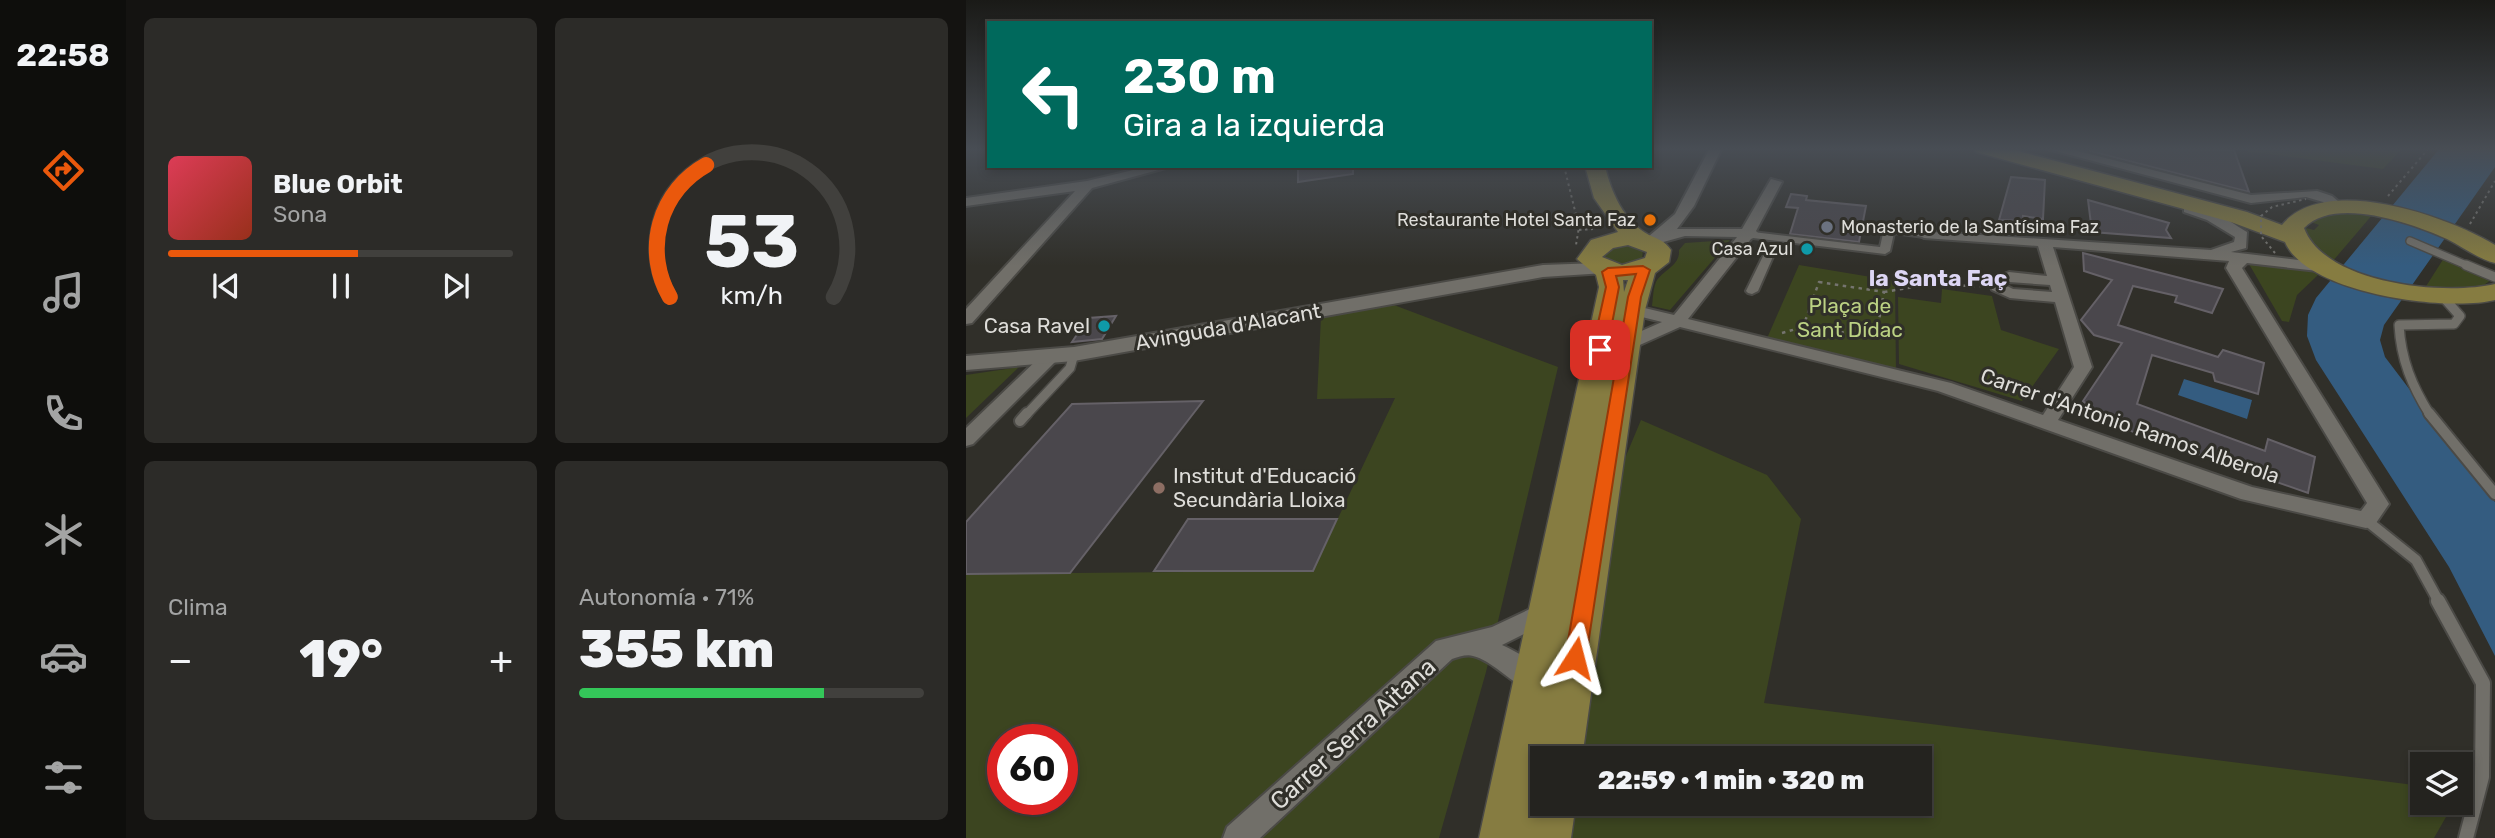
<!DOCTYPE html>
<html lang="es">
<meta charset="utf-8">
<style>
:root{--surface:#24231f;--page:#2c2b28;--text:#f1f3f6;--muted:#a3a4a4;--line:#41403d;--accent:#ea580c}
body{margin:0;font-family:Rubik,sans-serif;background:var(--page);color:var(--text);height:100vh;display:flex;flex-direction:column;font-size:26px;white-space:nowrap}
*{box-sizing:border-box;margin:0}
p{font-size:23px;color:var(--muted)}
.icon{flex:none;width:38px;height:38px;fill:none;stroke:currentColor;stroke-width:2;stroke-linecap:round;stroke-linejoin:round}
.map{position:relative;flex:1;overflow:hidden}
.panel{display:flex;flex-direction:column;gap:18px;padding:18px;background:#141311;width:840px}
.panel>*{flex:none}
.guide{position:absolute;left:21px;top:21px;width:665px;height:147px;border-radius:0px;box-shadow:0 4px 10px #0003,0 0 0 2px var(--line);background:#00695c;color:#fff;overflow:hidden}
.buttons{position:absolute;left:1444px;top:752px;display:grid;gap:14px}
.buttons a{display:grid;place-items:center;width:63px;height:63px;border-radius:0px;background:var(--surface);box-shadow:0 4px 10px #0003,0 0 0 2px var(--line);font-size:35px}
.speed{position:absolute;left:21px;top:724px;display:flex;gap:14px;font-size:35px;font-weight:700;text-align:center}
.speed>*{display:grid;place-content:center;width:91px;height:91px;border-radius:50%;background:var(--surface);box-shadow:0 4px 10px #0003,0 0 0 2px var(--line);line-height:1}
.speed .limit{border:10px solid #d22;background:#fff;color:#111}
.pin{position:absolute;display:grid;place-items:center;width:60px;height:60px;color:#fff;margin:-30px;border-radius:14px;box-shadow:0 4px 10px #0006}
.me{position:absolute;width:77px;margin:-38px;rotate:9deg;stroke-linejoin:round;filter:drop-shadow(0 0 5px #0008)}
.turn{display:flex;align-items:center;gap:24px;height:147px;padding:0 21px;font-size:32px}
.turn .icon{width:91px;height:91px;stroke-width:2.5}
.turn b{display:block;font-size:49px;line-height:60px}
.big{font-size:52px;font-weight:800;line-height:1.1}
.panel .tile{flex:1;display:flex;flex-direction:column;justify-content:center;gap:10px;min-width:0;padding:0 24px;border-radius:10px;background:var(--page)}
.panel .dial{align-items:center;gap:0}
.dial svg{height:182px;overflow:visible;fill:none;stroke:var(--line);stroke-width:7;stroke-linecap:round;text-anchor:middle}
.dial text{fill:var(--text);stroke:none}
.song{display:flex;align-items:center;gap:21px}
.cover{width:84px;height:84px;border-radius:10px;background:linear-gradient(135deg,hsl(350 70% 55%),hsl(10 70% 35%))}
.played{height:7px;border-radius:4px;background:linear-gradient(90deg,var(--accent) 55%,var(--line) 55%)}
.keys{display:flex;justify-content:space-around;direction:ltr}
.heat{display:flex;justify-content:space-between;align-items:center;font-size:38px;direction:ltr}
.charge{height:10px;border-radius:5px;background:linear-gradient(90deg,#34c759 71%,var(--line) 0)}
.panel .tiles{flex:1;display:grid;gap:18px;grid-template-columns:repeat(2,1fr)}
.trip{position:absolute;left:564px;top:746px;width:402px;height:70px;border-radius:0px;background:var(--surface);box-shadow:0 4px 10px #0003,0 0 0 2px var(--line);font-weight:800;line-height:70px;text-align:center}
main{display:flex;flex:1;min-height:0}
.dock{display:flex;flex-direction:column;width:126px;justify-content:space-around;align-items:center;background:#0e0e0c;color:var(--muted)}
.dock .icon{width:49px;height:49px}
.dock .current{color:var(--accent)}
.dock b{font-size:32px;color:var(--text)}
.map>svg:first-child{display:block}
.green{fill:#3c4520;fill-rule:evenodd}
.water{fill:#345c80}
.building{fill:#4a474c;stroke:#656167;stroke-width:2}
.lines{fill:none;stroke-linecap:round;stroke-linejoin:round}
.pedestrian-tunnel{stroke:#4a4943;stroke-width:10;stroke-dasharray:10 5;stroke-linecap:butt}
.service-far3-casing{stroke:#4b4a46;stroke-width:10}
.service-far2-casing{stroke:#4b4a46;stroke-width:12}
.service-far1-casing{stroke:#4b4a46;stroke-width:14}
.service-casing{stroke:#4b4a46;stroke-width:18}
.pedestrian-casing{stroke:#4b4a46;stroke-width:4}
.minor-casing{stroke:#4b4a46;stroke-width:4}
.tertiary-casing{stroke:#4b4a46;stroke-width:4}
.primary-casing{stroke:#4b4a46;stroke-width:3}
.path-far1{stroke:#75746f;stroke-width:2;stroke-dasharray:2.5 3.5;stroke-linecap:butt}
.path{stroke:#75746f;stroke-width:2.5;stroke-dasharray:3.5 4.5;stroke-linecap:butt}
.service-far3{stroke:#716f69;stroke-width:7}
.service-far2{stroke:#716f69;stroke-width:9}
.service-far1{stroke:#716f69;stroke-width:10}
.service{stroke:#716f69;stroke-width:14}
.pedestrian{fill:#716f69;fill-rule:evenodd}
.minor{fill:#716f69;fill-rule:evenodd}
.tertiary{fill:#716f69;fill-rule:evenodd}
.primary{fill:#867c41;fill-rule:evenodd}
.path-bridge{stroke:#75746f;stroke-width:2;stroke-dasharray:2.5 3.5;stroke-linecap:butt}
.route{fill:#ea580c;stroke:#983908;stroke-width:2}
.food-dot{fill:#e8710a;stroke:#302f29;stroke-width:2.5}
.worship-dot{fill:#6b7280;stroke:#302f29;stroke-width:2.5}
.culture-dot{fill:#0f9aa8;stroke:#302f29;stroke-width:2.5}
.education-dot{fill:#8d6e63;stroke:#302f29;stroke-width:2.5}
.labels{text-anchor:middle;stroke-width:6;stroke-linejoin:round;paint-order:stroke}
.far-poi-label{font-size:18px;fill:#deddd9;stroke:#302f29;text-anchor:end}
.park-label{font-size:21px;fill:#bbd183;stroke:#302f29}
.poi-label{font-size:21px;fill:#deddd9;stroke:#302f29;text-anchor:end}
.street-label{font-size:21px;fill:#deddd9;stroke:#302f29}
.neighbourhood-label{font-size:23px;font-weight:bold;fill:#ddd6f4;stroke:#302f29}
.near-street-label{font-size:24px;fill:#deddd9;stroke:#302f29}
</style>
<main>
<nav class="dock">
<b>22:58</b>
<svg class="icon current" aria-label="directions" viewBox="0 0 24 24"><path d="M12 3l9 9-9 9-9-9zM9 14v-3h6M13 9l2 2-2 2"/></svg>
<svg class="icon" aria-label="music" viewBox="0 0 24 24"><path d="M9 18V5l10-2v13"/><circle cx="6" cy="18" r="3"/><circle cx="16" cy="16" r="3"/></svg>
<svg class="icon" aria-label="phone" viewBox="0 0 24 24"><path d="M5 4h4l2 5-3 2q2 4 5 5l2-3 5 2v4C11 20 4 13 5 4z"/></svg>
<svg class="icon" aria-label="climate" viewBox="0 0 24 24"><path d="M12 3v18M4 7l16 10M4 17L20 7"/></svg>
<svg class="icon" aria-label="car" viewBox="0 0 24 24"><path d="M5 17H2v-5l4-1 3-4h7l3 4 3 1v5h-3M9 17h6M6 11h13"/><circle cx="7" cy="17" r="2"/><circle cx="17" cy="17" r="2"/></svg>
<svg class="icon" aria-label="filters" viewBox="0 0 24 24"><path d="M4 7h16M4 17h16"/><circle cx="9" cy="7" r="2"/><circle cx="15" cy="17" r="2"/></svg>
</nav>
<section class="panel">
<div class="tiles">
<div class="tile">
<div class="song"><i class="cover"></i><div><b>Blue Orbit</b><p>Sona</p></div></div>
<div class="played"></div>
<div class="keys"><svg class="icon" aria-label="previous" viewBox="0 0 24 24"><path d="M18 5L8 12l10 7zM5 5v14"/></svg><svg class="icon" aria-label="pause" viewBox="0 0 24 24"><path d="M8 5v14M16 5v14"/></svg><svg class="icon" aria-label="next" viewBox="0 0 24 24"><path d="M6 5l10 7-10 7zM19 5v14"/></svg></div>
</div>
<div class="tile dial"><svg viewBox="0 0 100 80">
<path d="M14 69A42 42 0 1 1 86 69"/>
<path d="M14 69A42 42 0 0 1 30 11" stroke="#ea580c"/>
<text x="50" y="56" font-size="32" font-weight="700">53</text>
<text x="50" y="72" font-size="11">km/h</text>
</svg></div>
<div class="tile"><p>Clima</p>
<div class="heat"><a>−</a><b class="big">19°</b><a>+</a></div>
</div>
<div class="tile"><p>Autonomía · 71%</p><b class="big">355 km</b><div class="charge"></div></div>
</div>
</section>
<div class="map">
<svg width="1529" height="838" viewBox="0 0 1529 838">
<rect width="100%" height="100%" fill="#302f29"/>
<!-- green -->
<path class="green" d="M1256,148H1437L1417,169Z
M1367,214H1407L1366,262L1356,256L1340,233V228L1348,230L1353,225L1345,222Z
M764,240L704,310L686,306C687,299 687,289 690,282C697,269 714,267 713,250L719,243Z
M660,244L677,249L676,260L657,266L635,259L640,248Z
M1478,258L1518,275L1517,278L1525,280L1515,287L1457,291Z
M1283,264L1342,269L1352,275L1331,295L1323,322L1316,321Z
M833,265L929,281L930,374L799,343Z
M976,289L1026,296L1035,330L1093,349L1056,401L933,364L932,297L975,303Z
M428,305L592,367L520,672L473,838H0V574L347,571L429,398L351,399L355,317ZM37,740H96V800H37Z
M53,367L0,418V375Z
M675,420L801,475L835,519L798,703L1456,786V803H1488L1468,838H602L607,803H954V758H613L647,487Z"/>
<!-- water -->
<path class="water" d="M1474,148H1529V167L1418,325L1414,340L1419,357L1529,502V656L1483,567L1350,360L1341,336L1342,315L1350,298Z
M1218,379L1286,400L1281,419L1212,395Z"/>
<!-- building -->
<path class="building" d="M1124,148L1268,150L1283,192L1124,151Z
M332,166H387V174L332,182Z
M1045,177L1079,180L1077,219L1057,216V221L1033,220Z
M825,194L841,196L840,200L900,206L893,242L824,234L832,208L820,207Z
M1122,200L1203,223L1200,230L1205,238L1126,232Z
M1117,253L1257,289L1246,313L1209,302L1211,296L1167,286L1152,325L1252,357L1257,350L1298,363L1292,394L1249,381L1247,373L1186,355L1171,404L1299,451L1302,439L1349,457L1342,493L1139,422L1117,401L1156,343L1128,335L1115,320L1146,280L1118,271Z
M150,316L136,339L106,342L122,318Z
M237,401L104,573L0,574V522L106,404Z
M222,519H371L347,571H188Z"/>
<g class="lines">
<!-- pedestrian-tunnel -->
<path class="pedestrian-tunnel" d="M804,252L808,242"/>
<!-- service-far3 casing -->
<g class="service-far3-casing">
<path id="service-far3" d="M1444,241L1505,267"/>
</g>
<!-- service-far2 casing -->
<g class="service-far2-casing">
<path id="service-far2" d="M1500,265L1529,277
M60,415L104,368L108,354
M1464,415C1446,386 1435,360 1433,325L1488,324L1494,316L1478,298"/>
</g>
<!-- service-far1 casing -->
<g class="service-far1-casing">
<path id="service-far1" d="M1463,413L1529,494
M54,421L61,413
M1400,520L1450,560L1473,602"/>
</g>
<!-- service casing -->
<g class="service-casing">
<path id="service" d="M1472,601L1517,683L1516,777L1500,838"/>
</g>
<!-- pedestrian casing -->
<g class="pedestrian-casing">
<path id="pedestrian" d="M923,226L958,231L963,234L958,237L928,233L924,251L919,254L787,238L782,235L787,232L914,247L918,229Z
M804,249L809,252L792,291L786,294L782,293L780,291L799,252Z"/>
</g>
<!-- minor casing -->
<g class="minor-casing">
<path id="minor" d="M744,148H756L728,206L711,229H776L805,179L816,182L790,231L794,235L785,239L722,319L985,383L1077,415L1108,367L1089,302L1044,298L1026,290L1023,280L1043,272L1081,276L1072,246L958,238L951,234L953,231L1245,250L1268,242L1269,237L1241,220L1218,212V206C1239,202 1264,222 1281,232L1280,248L1265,252L1366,264V270L1361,272L1281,263L1276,268L1423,504L1408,526L1400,528L1275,499L972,391L714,327L667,348H655L652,344L655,340L696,322L660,313V307L666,305L708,315L771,237L719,236L683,246L676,242L709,214ZM1087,247L1263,261L1260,268L1401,503L1395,511L1286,487L1092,420L1126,367ZM1043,282L1084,285L1086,292L1047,289L1039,285Z
M1078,148H1100L1285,195L1351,191L1366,196L1380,208L1368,211L1357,202L1340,197L1285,203Z
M184,166H207L126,188L6,323L0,324V309L109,191L0,206V198L121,181Z
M85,351L91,352L94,356L91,360L7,444L0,446V428L79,352Z
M581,601L590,604L593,611L590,618L536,645C553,653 574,664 582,682L578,690C556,698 532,662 507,656C501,654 492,657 486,659L294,838H257L261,827L470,641L526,627Z"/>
</g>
<!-- tertiary casing -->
<g class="tertiary-casing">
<path id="tertiary" d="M632,263L639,265L642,269L639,273L577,277L108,361L0,370V356L108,347L577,265Z"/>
</g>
<!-- primary casing -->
<g class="primary-casing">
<path id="primary" d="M1007,148H1041L1281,212L1316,225C1358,173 1481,216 1529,245V263C1512,259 1497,247 1481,239C1445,223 1369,196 1338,228C1359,284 1478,296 1529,284V300C1481,312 1341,294 1319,242L1265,222L1010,152Z
M619,166H639C645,192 658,222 683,235C692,239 699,241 705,250L703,262L689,273L679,310L616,758H576L572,785L576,783V803H610L605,838H513L633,287L630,275L611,259L625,240L652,232L628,198ZM662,245L681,252L679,258L656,265L636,257L647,248ZM657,280H662L658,292Z"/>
</g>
<!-- path-far1 -->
<path class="path-far1" d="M598,166L613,227L610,245
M1422,196L1463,148
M1504,224L1529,181
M613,230L627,229"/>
<!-- path -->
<path class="path" d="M853,282L918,292L910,337L837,327Z
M918,292L959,285L1016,286
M816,333L837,327"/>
<!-- service-far3 -->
<use href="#service-far3" class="service-far3"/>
<!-- service-far2 -->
<use href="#service-far2" class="service-far2"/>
<!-- service-far1 -->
<use href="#service-far1" class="service-far1"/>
<!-- service -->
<use href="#service" class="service"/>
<!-- pedestrian -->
<use href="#pedestrian" class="pedestrian"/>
<!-- minor -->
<use href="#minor" class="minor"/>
<!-- tertiary -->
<use href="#tertiary" class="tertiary"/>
<!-- primary -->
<use href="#primary" class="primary"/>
<!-- path-bridge -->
<path class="path-bridge" d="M1309,253L1295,236V216L1306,207L1340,199"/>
</g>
<!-- sky -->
<linearGradient id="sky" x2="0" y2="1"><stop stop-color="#1a1a17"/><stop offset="0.56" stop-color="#484d54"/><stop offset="1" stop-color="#484d54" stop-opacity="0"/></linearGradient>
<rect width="1529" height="266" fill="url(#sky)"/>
<!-- route -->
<path class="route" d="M677,266L684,270L675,297L620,658L617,665L609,667L602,665L599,658L662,297L670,274L650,276L653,287L641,350L634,354L626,350L640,287L636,272L642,268Z"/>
<!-- markers -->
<circle class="food-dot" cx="684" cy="220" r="7"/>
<circle class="worship-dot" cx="861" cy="227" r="7"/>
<g class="culture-dot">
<circle cx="841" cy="249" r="7"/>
<circle cx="138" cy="326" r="7"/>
</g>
<circle class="education-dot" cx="193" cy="488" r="7"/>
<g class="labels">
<!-- far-poi labels -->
<g class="far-poi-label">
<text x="670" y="226">Restaurante Hotel Santa Faz</text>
<text x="875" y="233" text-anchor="start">Monasterio de la Santísima Faz</text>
<text x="827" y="255">Casa Azul</text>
</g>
<!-- park labels -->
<g class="park-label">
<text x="884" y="313">Plaça de<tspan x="884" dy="24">Sant Dídac</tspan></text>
</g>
<!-- poi labels -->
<g class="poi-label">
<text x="124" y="333">Casa Ravel</text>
<text x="207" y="483" text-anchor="start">Institut d'Educació<tspan x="207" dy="24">Secundària Lloixa</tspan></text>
</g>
<!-- street labels -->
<g class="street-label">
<text transform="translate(262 327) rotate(-10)" y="7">Avinguda d'Alacant</text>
<text transform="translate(1164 426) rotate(19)" y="7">Carrer d'Antonio Ramos Alberola</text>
</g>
<!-- neighbourhood labels -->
<g class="neighbourhood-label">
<text x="972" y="286">la Santa Faç</text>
</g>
<!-- near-street labels -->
<g class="near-street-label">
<text transform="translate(387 734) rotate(-42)" y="8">Carrer Serra Aitana</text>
</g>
</g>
</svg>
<div class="buttons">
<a><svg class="icon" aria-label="layers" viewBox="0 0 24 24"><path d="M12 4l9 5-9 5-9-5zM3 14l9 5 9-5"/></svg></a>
</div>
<div class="speed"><div class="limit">60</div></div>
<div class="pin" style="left:634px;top:350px;background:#d93025"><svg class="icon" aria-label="arrive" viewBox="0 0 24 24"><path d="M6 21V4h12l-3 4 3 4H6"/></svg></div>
<svg class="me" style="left:609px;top:658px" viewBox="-20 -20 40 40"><path d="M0-17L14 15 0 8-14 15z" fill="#ea580c" stroke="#fff" stroke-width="4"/></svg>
<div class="trip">22:59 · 1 min · 320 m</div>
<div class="guide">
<div class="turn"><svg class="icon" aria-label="left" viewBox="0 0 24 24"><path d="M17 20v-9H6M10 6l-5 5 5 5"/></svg><div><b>230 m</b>Gira a la izquierda</div></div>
</div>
</div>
</main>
